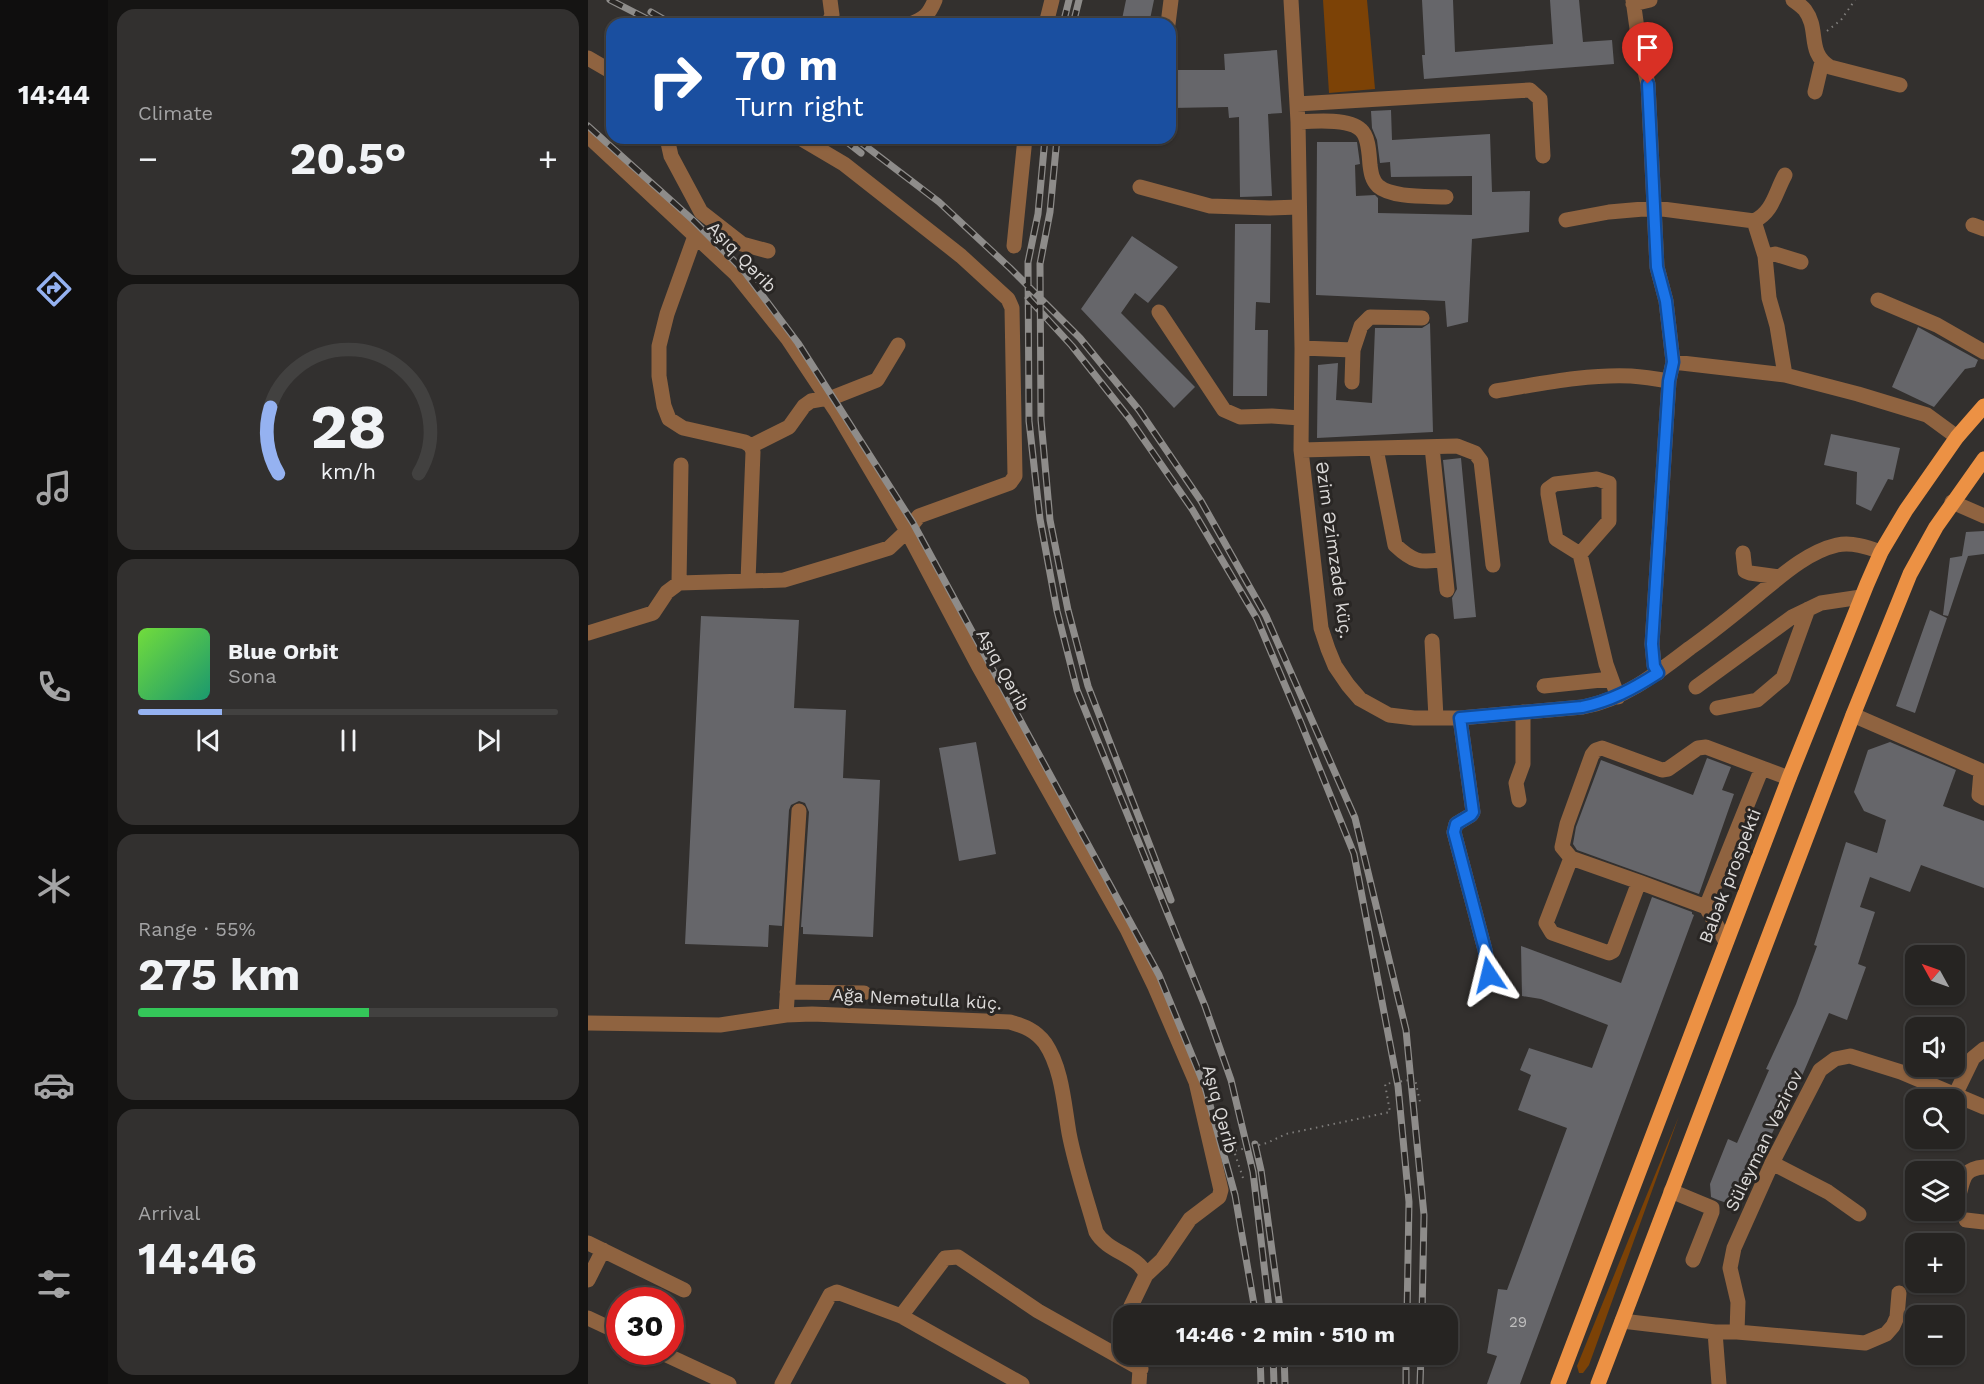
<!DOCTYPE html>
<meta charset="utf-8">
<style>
:root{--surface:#262422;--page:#32302f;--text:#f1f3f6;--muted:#a4a4a5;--line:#424140;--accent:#95b2f1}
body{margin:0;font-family:"Work Sans",sans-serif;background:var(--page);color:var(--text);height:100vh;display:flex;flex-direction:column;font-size:22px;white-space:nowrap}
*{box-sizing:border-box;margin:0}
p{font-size:20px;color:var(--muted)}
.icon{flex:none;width:33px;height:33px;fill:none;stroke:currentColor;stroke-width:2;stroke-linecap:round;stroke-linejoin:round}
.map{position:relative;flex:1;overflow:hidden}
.side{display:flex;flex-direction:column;gap:9px;padding:9px;background:#151413;width:480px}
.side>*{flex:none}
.guide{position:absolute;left:18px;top:18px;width:570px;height:126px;border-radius:18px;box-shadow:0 2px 4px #0004,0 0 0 2px var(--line);background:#1a4fa0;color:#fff;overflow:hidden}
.needle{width:39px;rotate:310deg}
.controls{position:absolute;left:1317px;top:945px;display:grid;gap:12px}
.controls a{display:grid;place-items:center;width:60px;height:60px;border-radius:12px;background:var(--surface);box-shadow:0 2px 4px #0004,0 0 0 2px var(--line);font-size:30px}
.speed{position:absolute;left:18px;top:1287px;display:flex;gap:12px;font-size:30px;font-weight:700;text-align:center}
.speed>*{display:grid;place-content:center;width:78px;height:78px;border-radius:50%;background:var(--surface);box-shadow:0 2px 4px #0004,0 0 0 2px var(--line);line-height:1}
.speed .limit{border:9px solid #d22;background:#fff;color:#111}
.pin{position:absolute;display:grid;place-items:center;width:51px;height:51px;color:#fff;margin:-62px -26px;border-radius:50% 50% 50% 0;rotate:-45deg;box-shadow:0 0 6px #0007}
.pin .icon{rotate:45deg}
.me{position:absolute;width:66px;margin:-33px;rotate:350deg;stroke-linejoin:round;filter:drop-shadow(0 0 4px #0008)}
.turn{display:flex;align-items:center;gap:21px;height:126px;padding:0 30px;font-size:27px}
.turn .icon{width:78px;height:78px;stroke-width:2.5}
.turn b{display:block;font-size:42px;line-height:51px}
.big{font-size:45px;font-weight:700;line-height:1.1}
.side .card{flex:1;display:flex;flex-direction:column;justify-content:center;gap:9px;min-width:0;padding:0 21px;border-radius:18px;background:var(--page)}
.side .dial{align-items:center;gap:0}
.dial svg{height:156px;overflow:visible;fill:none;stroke:var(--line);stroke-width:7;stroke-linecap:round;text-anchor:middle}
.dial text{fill:var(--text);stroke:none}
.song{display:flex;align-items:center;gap:18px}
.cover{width:72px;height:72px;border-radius:9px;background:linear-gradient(135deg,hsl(100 70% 55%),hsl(160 70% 35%))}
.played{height:6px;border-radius:3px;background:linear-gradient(90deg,var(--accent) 20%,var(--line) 20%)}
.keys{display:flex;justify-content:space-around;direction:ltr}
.heat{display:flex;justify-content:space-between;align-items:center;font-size:33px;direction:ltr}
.charge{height:9px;border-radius:4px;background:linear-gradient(90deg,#34c759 55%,var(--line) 0)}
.trip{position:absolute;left:525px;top:1305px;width:345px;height:60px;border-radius:18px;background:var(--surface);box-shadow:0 2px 4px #0004,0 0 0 2px var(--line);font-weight:700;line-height:60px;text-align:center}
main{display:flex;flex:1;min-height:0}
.tab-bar{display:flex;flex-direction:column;width:108px;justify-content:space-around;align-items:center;background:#0f0e0e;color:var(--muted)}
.tab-bar .icon{width:42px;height:42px}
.tab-bar .active{color:var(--accent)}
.tab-bar b{font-size:27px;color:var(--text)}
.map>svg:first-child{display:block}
.green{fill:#7c4206}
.building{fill:#66666a}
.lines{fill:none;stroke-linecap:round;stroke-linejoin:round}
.path{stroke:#7f7d7b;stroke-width:2;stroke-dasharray:1.5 4.5;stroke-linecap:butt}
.minor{stroke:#8f6340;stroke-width:15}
.major{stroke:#ec9144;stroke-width:15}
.rail-casing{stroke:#8e8c8a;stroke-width:7}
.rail{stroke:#292624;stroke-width:4.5;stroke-dasharray:14;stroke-linecap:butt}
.route-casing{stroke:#114b97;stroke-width:15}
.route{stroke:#1a73e8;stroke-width:10}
.labels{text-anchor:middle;stroke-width:6;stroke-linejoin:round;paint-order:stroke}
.number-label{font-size:15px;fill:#bebdbd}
.street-label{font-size:18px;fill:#dcdad9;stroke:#292624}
</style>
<main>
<nav class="tab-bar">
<b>14:44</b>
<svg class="icon active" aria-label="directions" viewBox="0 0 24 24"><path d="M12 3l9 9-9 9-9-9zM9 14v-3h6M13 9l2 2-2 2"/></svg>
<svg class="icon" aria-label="music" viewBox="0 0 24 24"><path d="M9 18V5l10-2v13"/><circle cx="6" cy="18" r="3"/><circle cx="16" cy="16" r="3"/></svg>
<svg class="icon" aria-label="phone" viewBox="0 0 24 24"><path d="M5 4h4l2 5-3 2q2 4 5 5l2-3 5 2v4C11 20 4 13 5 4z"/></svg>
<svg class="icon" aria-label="climate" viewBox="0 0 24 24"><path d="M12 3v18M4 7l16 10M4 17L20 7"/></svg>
<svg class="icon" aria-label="car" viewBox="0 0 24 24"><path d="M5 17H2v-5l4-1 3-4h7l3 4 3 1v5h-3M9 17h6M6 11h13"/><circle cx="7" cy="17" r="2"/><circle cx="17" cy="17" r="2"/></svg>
<svg class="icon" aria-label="filters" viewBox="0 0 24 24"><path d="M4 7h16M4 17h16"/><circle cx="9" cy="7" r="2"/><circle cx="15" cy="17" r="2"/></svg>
</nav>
<section class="side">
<div class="card"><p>Climate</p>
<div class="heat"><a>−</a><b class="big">20.5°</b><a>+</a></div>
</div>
<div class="card dial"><svg viewBox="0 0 100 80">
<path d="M14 69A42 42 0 1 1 86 69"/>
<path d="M14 69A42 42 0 0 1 10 35" stroke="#95b2f1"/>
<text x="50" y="56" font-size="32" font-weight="700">28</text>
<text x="50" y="72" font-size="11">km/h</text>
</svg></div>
<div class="card">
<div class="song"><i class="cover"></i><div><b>Blue Orbit</b><p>Sona</p></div></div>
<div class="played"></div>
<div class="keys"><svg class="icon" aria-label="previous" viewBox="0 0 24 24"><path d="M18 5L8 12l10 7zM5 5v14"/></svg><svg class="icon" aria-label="pause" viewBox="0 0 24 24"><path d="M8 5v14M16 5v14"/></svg><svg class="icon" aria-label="next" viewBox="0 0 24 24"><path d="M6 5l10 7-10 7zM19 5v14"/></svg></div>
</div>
<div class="card"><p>Range · 55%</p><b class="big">275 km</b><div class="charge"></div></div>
<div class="card"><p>Arrival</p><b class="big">14:46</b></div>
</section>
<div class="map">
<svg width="1396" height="1384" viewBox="0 0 1396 1384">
<rect width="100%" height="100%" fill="#33302e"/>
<!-- green -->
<path class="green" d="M735,0H779L787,89L741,93Z
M1091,1116L1001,1365L995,1373H991L989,1366Z"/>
<!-- building -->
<path class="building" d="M538,0H566L561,24H533Z
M834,0H865L867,52L965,44L962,0H991L995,42L1024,40L1026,64L836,79L834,55H837Z
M689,50L694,113L680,114L684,196L652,197L651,117L641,118L640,107L582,108V70H637L636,54Z
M803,110L804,140L902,134L904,192L942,191L941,232L884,239L880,322L859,327L857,301L728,295L729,142H769L772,164L767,165L768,196L787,195L790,198V213L884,215V176L803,177L802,162L792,163L789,140L784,128L783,111Z
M647,224H683L682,303L668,302L667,330H680L679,396H645Z
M544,236L590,267L560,303L547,293L533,313L607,387L586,408L493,309Z
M842,323L845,432L729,438L730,365L750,363L748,400L784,403L787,328H834Z
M1330,327L1390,360L1387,367L1377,369L1346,407L1304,387Z
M1243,434L1312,448L1305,480L1300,479L1283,511L1268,504L1269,472L1236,465Z
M873,458L888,617L866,619L864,598L869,589L855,460Z
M1396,531V554L1380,556L1360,616L1355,615L1362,558L1374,556L1378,532Z
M1342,610L1359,618L1327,713L1308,706Z
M113,616L211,620L206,708L258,710L255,778L292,780L285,937L215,934V927H213L221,812L217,803L211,801L203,805L201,810L194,926L181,925L180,947L97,944Z
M388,742L408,854L371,861L351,748Z
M1302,742L1368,770L1355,806L1396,821V888L1333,865L1322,892L1282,877L1272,907L1287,912L1270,964L1278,967L1259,1020L1241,1013L1211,1083L1209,1082L1175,1152L1176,1153L1148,1206L1130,1200L1123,1197L1122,1184L1140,1139L1149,1143L1181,1070L1178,1069L1208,1004L1229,946L1226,945L1258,842L1289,853L1298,820L1276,811L1266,792L1280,750Z
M1119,758L1143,767L1134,790L1146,794L1111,894L989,850L985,844L988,827L1013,760L1105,795Z
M1064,897L1104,912V914L1106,915L932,1384H899L909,1356L899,1353L910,1289L919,1290L979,1128L930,1110L943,1075L932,1070L941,1048L1004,1068L1020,1025L953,999L934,996L933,946L1033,983Z"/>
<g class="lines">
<!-- path -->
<path class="path" d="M1239,31L1253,20L1267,0
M655,1178L646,1151L679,1143L698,1134L802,1112L797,1084L827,1079L832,1102"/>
<!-- minor -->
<path class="minor" d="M703,0L710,122L714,348L713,450L733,628L740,649L747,666L760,685L772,699L801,715L826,718H872L995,707C1037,699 1068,674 1102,648C1126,631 1148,613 1171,594C1193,576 1219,552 1249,545C1264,542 1279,547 1293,552
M1045,0L1052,50L1060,84L1069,267L1078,301L1085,362L1081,381L1064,644L1066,665L1070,673
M1205,0C1209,3 1214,6 1217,10C1232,30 1218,52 1242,67L1312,85
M1045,4L1062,0
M240,24L244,15L242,0
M322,24C337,19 341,14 347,0
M458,24L464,0
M580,24L583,0
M0,58L24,72
M1227,92L1234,62
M709,104L942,90L952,99L955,156
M710,122C726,121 761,118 773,130C781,137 781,155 782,165C783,173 784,180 790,186C804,198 839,196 858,197
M0,136L148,274L200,339L248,411L319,531L390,665L539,929L567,987L608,1082L633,1190L631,1197L602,1219L574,1260L558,1275L543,1306L541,1316
M79,138L83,156L113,212L154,244L180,251
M552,187L622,206L681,208L711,207
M978,220L1021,212L1067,208L1166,221L1177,256L1181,298L1189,326L1197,375
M1166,221C1185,212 1187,193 1197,175
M1385,225L1396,229
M107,236L79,314L71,346V376L76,406L81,419L95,428L157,442L163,446L165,452L160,581
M426,246L437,138
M1177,256L1187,254L1213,262
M1290,300L1349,325L1396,352
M571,312L636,410L652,417L684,416L712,418
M714,348L765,350L764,382
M765,350L773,326L782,317L834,318
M1085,362L1197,375L1270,394L1339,415L1369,437
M908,391C952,384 998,374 1043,376C1056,377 1069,379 1081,381
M163,446L201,427L216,406L223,401L246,397L289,380L310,345
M844,447L859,590
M788,449L807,545C824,561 832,564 855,559
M713,450L869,446L887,453L893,461L905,565
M1364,502L1396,516
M1155,553L1157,571L1162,573L1191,577
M992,554L1021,521V483L1009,479L967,484L960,489V494L968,539L992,554L1018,664L1030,697
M91,583L93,465
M0,633L65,613L79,592L91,583L196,580L256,562L301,548L319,531L331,516L422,483L427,476L424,308L420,299L373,256L256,164L212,138
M844,641L848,718
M956,686L1023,679
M1108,687L1204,617L1233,603L1273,597
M1129,708L1169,700L1195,678L1220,609
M1265,715L1396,772
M872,718L885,812L883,815L868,824L866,832L897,950L901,975
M1393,771L1391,795L1396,798
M931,800L928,783L935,764V712
M983,858L958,923L964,933L1021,953L1025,951L1051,882L983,858L974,847L979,824L1004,755L1008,750L1014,748L1074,770L1080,769L1110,748L1118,747L1174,768
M1051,882L1118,907
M1138,942L1118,907L1174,768L1201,778
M199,992L276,993
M198,1015L211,811
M0,1023L132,1025L198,1015L224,1014L422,1022C436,1026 447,1030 457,1043C474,1068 476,1104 481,1133C487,1165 499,1200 508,1232C519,1252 552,1256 558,1275
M1367,1095L1385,1058L1396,1049
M1184,1163L1240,1192L1271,1214
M1083,1191L1124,1208V1212L1105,1260
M1370,1198C1376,1179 1374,1169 1396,1167
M1378,1220L1396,1222
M0,1243L96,1290
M0,1280L15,1250
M313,1316L357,1258L370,1257L450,1311L553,1369
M0,1318L32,1333
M1034,1321L1127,1332H1149L1277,1343L1298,1334L1305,1326L1309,1317L1311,1293
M1127,1332L1131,1384
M1149,1332L1150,1302L1142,1268L1146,1248L1184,1163L1232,1070L1247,1059L1262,1056L1313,1072L1396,1107
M72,1352L141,1384
M194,1384L242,1295L249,1292L313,1316L434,1384
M551,1384L553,1354"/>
<!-- major -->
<path class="major" d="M970,1384L1201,778L1279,584L1293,552L1318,510L1369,437L1396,406
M1010,1384L1265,715L1322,574L1348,527L1396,459"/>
<!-- rail casing -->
<g class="rail-casing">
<path id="rail" d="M22,0L69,24
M63,12L84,24
M475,24L481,0
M485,24L491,0
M0,126L106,221L156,271L210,343L325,523L571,975L617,1087L647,1195L668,1316
M254,138L273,153
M267,138L351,202L422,268L492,338L551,410L613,501L678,616L767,818L818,1030L836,1215L834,1316
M457,138L450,214L440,262L441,421L452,519L469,611L489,690L617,1006L643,1080L665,1172L682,1316
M469,138L462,212L452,264L453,420L462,520L480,610L500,686L583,900
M440,298L484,346L541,418L604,509L669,619L713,723L766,854L810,1086L821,1202L819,1316
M667,1144L673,1170L693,1316
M672,1354L673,1384
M685,1354L686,1384
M696,1354L697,1384
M818,1384V1354
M832,1384L833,1354"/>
</g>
<!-- rail -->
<use href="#rail" class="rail"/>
</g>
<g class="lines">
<!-- route casing -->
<g class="route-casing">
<path id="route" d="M901,975L897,950L866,832L868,824L883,815L885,812L872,718L994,707C1023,701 1045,689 1070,673L1066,666L1064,644L1081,381L1085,362L1078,301L1069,267L1060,84"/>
</g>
<!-- route -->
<use href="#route" class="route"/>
</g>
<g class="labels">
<!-- number labels -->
<g class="number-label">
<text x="930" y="1327">29</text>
</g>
<!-- street labels -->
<g class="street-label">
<text transform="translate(154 257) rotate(46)" y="6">Aşıq Qərib</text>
<text transform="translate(746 550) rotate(82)" y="6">Əzim Əzimzade küç.</text>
<text transform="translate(415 670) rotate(61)" y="6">Aşıq Qərib</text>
<text transform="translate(1142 876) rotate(-69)" y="6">Babək prospekti</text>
<text transform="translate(329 999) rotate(3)" y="6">Ağa Nemətulla küç.</text>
<text transform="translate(632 1109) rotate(75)" y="6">Aşıq Qərib</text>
<text transform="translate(1176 1141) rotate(-64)" y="6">Süleyman Vəzirov</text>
</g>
</g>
</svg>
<div class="controls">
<a><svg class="needle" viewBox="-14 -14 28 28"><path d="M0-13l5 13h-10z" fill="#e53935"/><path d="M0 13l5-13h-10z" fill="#a4a4a5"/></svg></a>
<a><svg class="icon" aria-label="sound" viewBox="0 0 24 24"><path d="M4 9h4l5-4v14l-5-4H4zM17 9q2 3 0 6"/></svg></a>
<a><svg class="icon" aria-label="search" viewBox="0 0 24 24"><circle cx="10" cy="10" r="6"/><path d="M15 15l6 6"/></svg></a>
<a><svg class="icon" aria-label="layers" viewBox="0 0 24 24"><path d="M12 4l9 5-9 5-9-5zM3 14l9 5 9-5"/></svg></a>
<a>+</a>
<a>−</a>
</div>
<div class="speed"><div class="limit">30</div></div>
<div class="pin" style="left:1060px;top:84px;background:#d93025"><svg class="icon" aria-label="arrive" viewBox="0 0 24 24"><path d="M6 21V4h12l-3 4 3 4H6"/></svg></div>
<svg class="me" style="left:901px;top:975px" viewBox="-20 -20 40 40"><path d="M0-17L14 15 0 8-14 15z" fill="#1a73e8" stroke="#fff" stroke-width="4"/></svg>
<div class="trip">14:46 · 2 min · 510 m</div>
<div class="guide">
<div class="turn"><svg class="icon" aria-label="right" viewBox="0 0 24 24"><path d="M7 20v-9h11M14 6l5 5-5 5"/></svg><div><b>70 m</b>Turn right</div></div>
</div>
</div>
</main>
